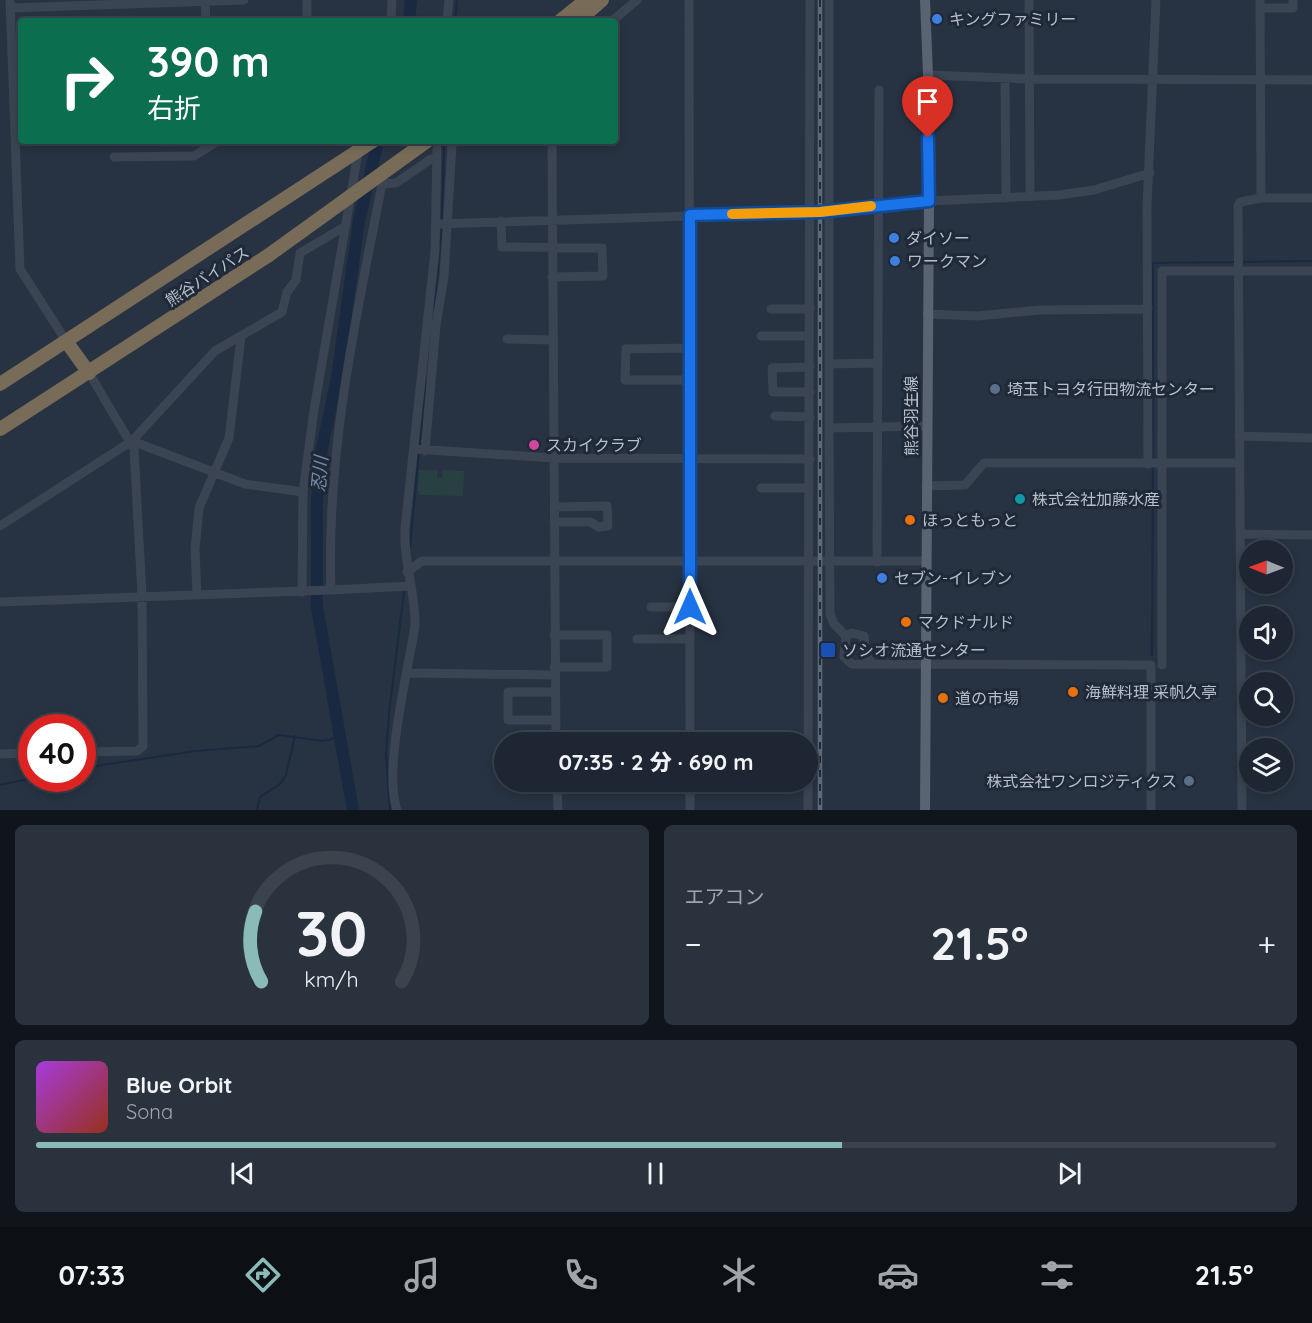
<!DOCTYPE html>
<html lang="ja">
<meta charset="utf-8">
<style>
:root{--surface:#1d2632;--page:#2a323e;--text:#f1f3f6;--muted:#a0a5ac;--line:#3b434d;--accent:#8bbbb9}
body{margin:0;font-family:Quicksand,"Noto Sans JP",sans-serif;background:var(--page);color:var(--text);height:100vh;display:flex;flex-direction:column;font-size:22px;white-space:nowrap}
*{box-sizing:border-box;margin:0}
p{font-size:20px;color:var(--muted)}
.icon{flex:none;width:33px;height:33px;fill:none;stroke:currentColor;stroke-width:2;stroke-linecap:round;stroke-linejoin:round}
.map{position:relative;height:810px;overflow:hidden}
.drawer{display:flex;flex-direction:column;gap:15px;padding:15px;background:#10151c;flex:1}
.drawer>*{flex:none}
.hud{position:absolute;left:18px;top:18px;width:600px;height:126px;border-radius:6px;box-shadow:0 3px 9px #0003,0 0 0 2px var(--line);background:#0b6e4f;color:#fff;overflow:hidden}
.needle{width:39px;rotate:271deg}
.fabs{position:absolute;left:1239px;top:540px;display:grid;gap:12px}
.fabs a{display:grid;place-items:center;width:54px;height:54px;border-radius:50%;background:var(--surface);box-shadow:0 3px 9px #0003,0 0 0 2px var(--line);font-size:30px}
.speed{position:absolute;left:18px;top:714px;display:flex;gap:12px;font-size:30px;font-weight:700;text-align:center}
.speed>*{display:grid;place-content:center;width:78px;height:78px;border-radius:50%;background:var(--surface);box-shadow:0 3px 9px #0003,0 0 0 2px var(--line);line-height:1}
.speed .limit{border:9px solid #d22;background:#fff;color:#111}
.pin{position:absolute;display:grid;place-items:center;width:51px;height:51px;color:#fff;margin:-62px -26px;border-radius:50% 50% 50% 0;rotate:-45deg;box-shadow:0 0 6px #0007}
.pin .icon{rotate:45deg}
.me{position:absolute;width:66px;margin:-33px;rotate:0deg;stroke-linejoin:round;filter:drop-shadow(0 0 4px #0008)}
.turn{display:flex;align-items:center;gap:21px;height:126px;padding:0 30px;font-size:27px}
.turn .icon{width:78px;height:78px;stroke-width:2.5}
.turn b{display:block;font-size:42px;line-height:51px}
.big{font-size:45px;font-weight:800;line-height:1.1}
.drawer .widget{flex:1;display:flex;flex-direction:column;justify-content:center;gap:9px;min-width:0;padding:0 21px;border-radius:9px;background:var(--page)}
.drawer .dial{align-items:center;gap:0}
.dial svg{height:156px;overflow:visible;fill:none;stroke:var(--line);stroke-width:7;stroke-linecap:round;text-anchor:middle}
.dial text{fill:var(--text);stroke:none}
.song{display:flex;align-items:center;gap:18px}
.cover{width:72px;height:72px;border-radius:9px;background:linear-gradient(135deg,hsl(280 70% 55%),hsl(10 70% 35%))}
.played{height:6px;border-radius:3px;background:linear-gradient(90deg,var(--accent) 65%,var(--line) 65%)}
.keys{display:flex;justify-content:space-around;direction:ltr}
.heat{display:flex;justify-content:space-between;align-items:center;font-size:33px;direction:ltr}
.drawer .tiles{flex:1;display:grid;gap:15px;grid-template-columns:1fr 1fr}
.widget:last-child{grid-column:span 2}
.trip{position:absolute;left:494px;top:732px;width:324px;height:60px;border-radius:30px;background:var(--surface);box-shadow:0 3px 9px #0003,0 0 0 2px var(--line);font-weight:800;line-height:60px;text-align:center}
.dock{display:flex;height:96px;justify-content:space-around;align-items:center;background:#0c0f14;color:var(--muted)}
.dock .icon{width:42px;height:42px}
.dock .on{color:var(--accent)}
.dock b{font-size:27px;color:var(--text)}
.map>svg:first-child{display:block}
.green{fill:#294043}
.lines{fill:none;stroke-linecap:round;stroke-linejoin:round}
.stream{stroke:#192941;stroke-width:2}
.river{stroke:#192941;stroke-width:12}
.minor{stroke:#3b4452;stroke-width:9}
.major{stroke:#596372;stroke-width:10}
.highway{stroke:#786c58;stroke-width:14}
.rail-casing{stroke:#5d6879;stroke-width:4.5}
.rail{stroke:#202937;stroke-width:2;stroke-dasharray:7;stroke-linecap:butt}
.route-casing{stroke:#114b97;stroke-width:15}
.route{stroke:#1a73e8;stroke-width:10}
.slow{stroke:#f59e0b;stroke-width:10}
.shop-dot{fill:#3f7fe0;stroke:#202937;stroke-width:2}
.service-dot{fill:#5c6f8a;stroke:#202937;stroke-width:2}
.hotel-dot{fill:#d1479c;stroke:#202937;stroke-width:2}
.culture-dot{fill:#0f9aa8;stroke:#202937;stroke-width:2}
.food-dot{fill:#e8710a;stroke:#202937;stroke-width:2}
.transit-dot{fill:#1a4fb4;stroke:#202937;stroke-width:2}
.labels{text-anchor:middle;stroke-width:6;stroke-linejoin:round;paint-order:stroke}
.poi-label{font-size:16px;fill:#b8bfcc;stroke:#202937;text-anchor:start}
.street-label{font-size:16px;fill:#b8bfcc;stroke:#202937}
.water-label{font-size:18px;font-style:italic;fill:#7289aa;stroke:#202937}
</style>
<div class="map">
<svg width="1312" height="810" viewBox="0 0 1312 810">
<rect width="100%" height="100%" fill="#273242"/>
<!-- green -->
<path class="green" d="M419,470H437V478H442L443,470L464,471L463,496L420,495L418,491Z"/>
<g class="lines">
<!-- stream -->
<path class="stream" d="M455,21L457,0
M442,222L444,144
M1240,262L1312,261
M434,308L442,227
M420,445L427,379
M1153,461V263L1235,262
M410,547L419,451
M1152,655L1153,466
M82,768L195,751L259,746L279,735L323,741L339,737
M0,785L32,778
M257,810L260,797L280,784L286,775L295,736
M390,810L386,753L389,713L404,592"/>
<!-- river -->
<path class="river" d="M409,21L411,0
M353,810L317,607V500L321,453L337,378L359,221L378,141"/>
<!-- minor -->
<path class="minor" d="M10,0L20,269L66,341
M205,0L206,21
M307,0V21
M689,0L690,742
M829,0V428
M1029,0L1030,196
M1260,0L1261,198
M10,8L244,0
M1260,8H1293V0
M391,21L392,0
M447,21L449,0
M612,21L637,0
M928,75L1028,79L1312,80
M1005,78L1006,198
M552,141L556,742
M114,157L194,156L218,141
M501,221L502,247L602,248L603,276L552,277
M435,224L820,212L929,201L1059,195L1094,190L1150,173
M771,309H810
M927,314L978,316L1039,310L1148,309
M761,336H809
M507,339L553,340
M689,348L626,349L625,380H689
M829,364L877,363
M810,367L772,368L773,392H810
M775,416L810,417
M1239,436L1312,438
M132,441L245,484L303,492
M414,449L554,458L810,459
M425,451L436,325L444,277L452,145
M1148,464L1147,206L1156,0
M926,486L965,485L984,463H1239
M761,488H809
M554,507L607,506L608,526L599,527L590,522H554
M0,526L132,441L215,351L282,312L287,292L296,280L300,253L344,227
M1240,534L1312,535
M877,562L879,90
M407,572L422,561H925
M410,586L331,590C326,453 356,317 382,184L396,183L431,159L437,160
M302,592L303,492L314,410L360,141
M197,595L195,549L199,508L229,438L241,337
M0,602L331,590
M651,607H690
M554,635H607V667H554
M846,636L844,657L852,664L1151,665V810
M846,636L834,624L830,614L829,428L926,426
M846,636L852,633L864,636L866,656L873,664
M637,639H690
M1162,665V271H1312
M407,673L554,675
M555,692H508V720H555
M82,752L137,751L143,746L142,595L134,449L89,373
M0,754L32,753
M557,782L558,810
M397,810C383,770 408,671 415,626C416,593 403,562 405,528L435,251L437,149
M690,810V782
M808,810L810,0
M1242,810L1238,206L1240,202L1261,198H1312"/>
<!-- major -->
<path class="major" d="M925,0L928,75L929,201L925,810"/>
<!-- highway -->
<path class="highway" d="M560,21L586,0
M578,21L602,0
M66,341L89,373
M0,384L373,141
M0,429L269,255L427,141"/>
<!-- rail casing -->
<g class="rail-casing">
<path id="rail" d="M820,0V810"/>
</g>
<!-- rail -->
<use href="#rail" class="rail"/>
</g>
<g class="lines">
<!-- route casing -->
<g class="route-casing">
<path id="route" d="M690,607V215L820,212L929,201L928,138"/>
</g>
<!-- route -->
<use href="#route" class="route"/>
<!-- slow -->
<path class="slow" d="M732,214L820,212L871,206"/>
</g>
<!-- markers -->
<g class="shop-dot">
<circle cx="937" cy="19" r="6"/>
<circle cx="894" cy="238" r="6"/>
<circle cx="895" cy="261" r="6"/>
<circle cx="882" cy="578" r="6"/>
</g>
<g class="service-dot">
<circle cx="995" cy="389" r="6"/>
<circle cx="1189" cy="781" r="6"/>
</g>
<circle class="hotel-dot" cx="534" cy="445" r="6"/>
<circle class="culture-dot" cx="1020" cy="499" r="6"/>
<g class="food-dot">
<circle cx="910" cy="520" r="6"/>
<circle cx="906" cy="622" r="6"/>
<circle cx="1073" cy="692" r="6"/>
<circle cx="943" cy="698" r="6"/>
</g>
<rect class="transit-dot" x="820" y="642" width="16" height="16" rx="3"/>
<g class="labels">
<!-- poi labels -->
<g class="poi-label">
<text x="949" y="25">キングファミリー</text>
<text x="906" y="244">ダイソー</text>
<text x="907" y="267">ワークマン</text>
<text x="1007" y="395">埼玉トヨタ行田物流センター</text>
<text x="546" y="451">スカイクラブ</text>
<text x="1032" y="505">株式会社加藤水産</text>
<text x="922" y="526">ほっともっと</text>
<text x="894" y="584">セブン-イレブン</text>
<text x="918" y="628">マクドナルド</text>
<text x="842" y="656">ソシオ流通センター</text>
<text x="1085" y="698">海鮮料理 采帆久亭</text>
<text x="955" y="704">道の市場</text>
<text x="1177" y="787" text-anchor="end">株式会社ワンロジティクス</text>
</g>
<!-- street labels -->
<g class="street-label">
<text transform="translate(207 276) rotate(-33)" y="6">熊谷バイパス</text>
<text transform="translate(911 416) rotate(-90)" y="6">熊谷羽生線</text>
</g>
<!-- water labels -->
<g class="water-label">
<text transform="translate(320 474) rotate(-85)" y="6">忍川</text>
</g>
</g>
</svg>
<div class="fabs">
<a><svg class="needle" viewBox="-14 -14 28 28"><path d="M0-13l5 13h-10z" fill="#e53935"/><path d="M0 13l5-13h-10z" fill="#a0a5ac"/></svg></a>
<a><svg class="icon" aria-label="sound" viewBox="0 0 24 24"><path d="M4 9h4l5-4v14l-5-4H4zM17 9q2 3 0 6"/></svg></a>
<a><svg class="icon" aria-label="search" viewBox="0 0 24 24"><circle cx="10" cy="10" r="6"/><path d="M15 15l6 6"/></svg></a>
<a><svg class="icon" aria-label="layers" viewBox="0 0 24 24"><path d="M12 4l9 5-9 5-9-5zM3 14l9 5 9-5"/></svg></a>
</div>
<div class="speed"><div class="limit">40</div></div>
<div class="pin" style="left:928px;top:138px;background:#d93025"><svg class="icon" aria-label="arrive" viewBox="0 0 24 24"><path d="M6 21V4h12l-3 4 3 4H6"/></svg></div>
<svg class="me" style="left:690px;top:607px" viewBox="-20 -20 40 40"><path d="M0-17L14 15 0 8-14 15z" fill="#1a73e8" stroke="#fff" stroke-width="4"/></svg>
<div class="trip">07:35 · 2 分 · 690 m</div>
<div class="hud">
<div class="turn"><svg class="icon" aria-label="right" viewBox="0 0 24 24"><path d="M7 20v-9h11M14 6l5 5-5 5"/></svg><div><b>390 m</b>右折</div></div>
</div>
</div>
<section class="drawer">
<div class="tiles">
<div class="widget dial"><svg viewBox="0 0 100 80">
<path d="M14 69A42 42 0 1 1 86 69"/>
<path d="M14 69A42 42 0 0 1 11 33" stroke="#8bbbb9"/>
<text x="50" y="56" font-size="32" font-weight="700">30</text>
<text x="50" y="72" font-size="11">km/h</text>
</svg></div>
<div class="widget"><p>エアコン</p>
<div class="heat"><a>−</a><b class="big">21.5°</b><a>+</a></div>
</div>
<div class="widget">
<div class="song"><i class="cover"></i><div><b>Blue Orbit</b><p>Sona</p></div></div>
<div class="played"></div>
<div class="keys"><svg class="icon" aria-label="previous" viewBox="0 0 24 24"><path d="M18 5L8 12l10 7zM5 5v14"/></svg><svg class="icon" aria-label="pause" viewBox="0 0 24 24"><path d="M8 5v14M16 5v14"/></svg><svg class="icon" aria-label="next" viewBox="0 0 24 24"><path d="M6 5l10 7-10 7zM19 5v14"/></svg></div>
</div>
</div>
</section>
<nav class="dock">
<b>07:33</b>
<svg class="icon on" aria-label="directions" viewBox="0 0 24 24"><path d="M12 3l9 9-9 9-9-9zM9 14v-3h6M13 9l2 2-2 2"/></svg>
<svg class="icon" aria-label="music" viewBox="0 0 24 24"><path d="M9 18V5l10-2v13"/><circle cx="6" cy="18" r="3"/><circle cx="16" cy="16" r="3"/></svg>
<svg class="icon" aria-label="phone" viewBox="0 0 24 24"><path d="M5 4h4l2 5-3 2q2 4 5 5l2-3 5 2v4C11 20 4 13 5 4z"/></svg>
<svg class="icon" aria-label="climate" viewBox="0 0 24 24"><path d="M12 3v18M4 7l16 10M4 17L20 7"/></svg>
<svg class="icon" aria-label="car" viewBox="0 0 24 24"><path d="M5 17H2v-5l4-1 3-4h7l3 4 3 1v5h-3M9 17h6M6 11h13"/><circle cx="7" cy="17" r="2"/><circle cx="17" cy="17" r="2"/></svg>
<svg class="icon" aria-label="filters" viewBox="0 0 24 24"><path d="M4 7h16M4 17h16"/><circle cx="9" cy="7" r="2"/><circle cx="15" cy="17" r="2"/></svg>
<b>21.5°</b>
</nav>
